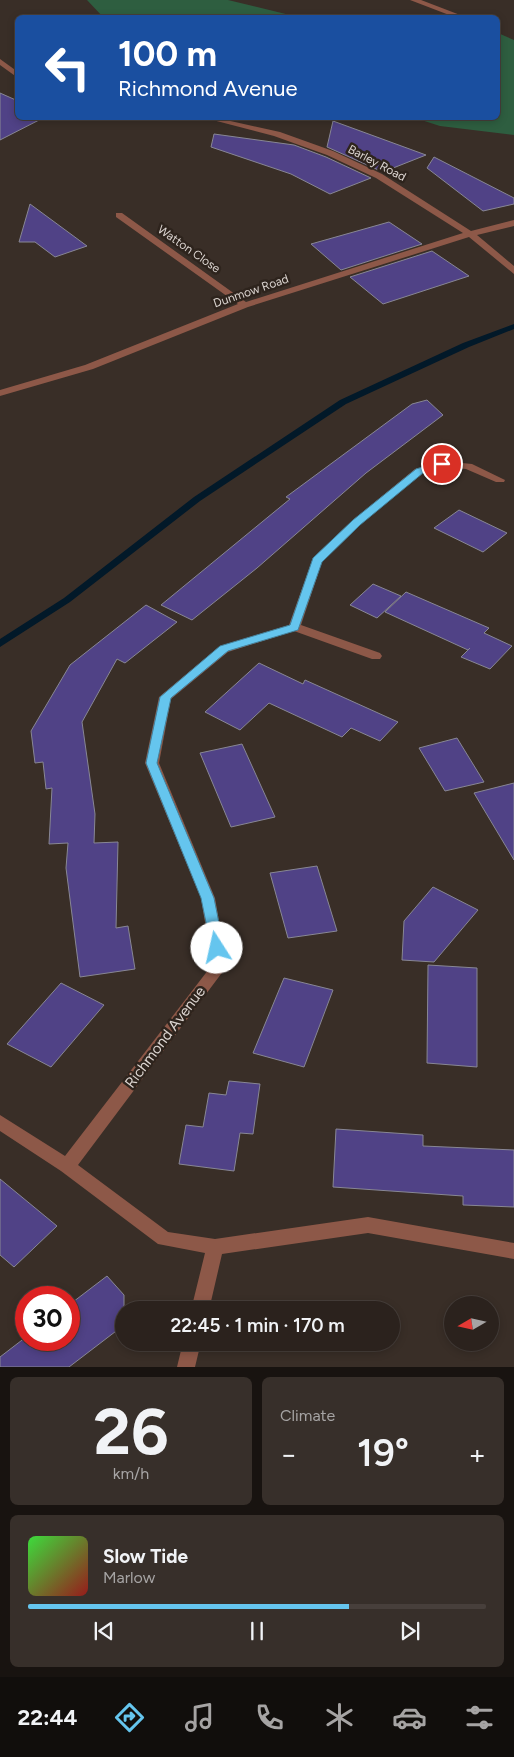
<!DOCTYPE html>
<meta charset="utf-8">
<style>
:root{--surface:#2b221d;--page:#372f2a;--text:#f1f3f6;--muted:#a6a4a4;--line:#473f3b;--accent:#65c5ee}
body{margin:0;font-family:Figtree,sans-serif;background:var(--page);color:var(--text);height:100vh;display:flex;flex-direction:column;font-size:19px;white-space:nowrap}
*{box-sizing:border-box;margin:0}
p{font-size:16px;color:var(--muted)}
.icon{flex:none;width:28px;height:28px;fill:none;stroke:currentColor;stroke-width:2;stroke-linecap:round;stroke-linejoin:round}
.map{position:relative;height:1367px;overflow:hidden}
.drawer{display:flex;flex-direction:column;gap:10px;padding:10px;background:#181310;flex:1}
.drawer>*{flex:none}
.banner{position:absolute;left:15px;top:15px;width:485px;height:105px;border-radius:8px;box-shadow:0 2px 8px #0003,0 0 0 1px var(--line);background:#1a4fa0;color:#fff;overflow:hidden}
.needle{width:32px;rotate:261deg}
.controls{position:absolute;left:444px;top:1296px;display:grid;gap:10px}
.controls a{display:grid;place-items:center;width:55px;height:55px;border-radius:50%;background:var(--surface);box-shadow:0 2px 8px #0003,0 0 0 1px var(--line);font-size:25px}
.speed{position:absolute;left:15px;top:1286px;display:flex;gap:10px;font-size:25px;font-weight:700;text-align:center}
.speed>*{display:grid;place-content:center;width:65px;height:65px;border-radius:50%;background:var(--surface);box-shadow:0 2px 8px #0003,0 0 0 1px var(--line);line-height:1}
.speed .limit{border:8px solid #d22;background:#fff;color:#111}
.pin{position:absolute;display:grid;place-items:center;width:42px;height:42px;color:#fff;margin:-21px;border:2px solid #fff;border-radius:50%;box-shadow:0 1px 5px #0007}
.me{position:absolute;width:55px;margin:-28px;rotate:350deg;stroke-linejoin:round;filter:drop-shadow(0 0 4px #0008)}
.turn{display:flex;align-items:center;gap:18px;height:105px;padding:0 20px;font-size:22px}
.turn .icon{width:65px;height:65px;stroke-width:2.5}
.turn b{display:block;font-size:35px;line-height:42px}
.big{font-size:38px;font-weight:600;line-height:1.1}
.drawer .widget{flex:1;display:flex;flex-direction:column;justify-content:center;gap:8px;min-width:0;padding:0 18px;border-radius:8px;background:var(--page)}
.drawer .dial{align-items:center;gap:0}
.dial b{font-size:65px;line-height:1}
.song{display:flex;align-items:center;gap:15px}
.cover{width:60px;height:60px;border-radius:8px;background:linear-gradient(135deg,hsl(120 70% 55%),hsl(0 70% 35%))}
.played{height:5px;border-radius:2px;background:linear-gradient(90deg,var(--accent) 70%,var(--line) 70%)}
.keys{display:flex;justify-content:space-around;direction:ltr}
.heat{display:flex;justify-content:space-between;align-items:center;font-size:28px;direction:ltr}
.drawer .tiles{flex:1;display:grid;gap:10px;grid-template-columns:1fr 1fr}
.widget:last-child{grid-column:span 2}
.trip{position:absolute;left:115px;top:1301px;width:285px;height:50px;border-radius:25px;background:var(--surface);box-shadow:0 2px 8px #0003,0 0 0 1px var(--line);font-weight:600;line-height:50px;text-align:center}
.dock{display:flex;height:80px;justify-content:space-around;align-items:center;background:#110e0c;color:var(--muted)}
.dock .icon{width:35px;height:35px}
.dock .on{color:var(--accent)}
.dock b{font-size:22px;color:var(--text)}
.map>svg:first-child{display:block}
.green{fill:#2e5e40}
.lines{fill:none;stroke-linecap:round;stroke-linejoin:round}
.stream{fill:#021929;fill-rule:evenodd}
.building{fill:#504286;stroke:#888794}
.street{fill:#8d5848;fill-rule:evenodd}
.route{fill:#65c5ee;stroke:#42809b}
.labels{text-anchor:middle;stroke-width:5;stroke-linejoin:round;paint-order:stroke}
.far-street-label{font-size:12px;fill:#dcd5d1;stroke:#2e241d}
.street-label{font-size:15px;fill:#dcd5d1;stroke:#2e241d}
</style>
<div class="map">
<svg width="514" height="1367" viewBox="0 0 514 1367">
<rect width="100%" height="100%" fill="#392e27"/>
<!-- green -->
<path class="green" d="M87,0H228L298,17H103Z
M498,33L514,40V135L440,126L415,118H498Z"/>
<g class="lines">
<!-- stream -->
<path class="stream" d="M514,324V329L469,347L346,404L200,501L70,602L0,647V639L64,598L194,497L340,400L463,343Z"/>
</g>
<!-- building -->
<path class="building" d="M0,93L18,101V118H43L0,140Z
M333,121L426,155L383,172L327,147Z
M214,134L294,145L326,157L371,178L330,194L291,174L211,147Z
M434,157L514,198V204L483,211L427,168Z
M30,204L87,246L55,257L35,242H19Z
M389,222L422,244L341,270L311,244Z
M432,251L469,276L383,304L350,277Z
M427,400L443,415L366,473L257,568L192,620L161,605L290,499L286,497L412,404Z
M459,510L507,533L483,552L434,528Z
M373,584L401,596L377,618L350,605Z
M406,592L489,628L484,633L512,646L490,669L461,657L470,648L468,650L385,612Z
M146,605L177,622L125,663L117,659L82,722L95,814L94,843L118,842L116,928L128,926L135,969L80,977L66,868L68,843L49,844L52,788L46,789L43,762L35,763L31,731L70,665Z
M259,663L303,684L305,680L398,722L380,741L351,728L342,737L269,703L240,730L205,712Z
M457,738L484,782L445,791L419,748Z
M242,744L275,817L231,827L200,753Z
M514,783V860L474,793Z
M317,866L337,931L288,938L270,873Z
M433,887L478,910L434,962L402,960L404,921Z
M428,965L477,968V1067L427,1063Z
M284,978L333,990L304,1067L253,1053Z
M61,983L104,1005L51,1067L7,1044Z
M229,1081L260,1084L253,1134L240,1133L234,1171L179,1164L186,1125L203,1127L209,1093L226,1095Z
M336,1129L423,1135V1146L514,1150V1207L463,1205V1196L333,1187Z
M0,1179L57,1226L14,1267L0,1255Z
M107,1276L124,1295V1325L69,1367H0V1357L26,1337V1340H69V1305Z"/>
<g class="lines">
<!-- street -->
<path class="street" d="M410,0H421L468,18H457Z
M0,59L18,72V78L0,65Z
M205,118H217L280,132L333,151L382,174L471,231L514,220V226L477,235L514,266V274L469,237L248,307L93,369L0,396V390L85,365L238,304L116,217V213H122L246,302L463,233L376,178L327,155L274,136Z
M443,461L472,464L505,480L504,482H496L466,469L443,467L423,473L361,524L322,562L301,625L380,653L382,656L380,659H372L294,631L228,652L171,699L159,763L215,898L227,966L78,1165L168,1232L215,1239L368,1217L514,1243V1259L368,1233L222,1254L209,1310H191L205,1253L158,1244L61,1171L0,1131V1115L65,1156L212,965L201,898L145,763L159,697L220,646L289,625L313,558L353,520L415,469Z
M183,1342H201L195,1367H177Z"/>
</g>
<!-- route -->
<path class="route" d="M442,461L447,464L446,466L423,473L360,525L322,562L298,630L228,651L171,698L157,763L214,898L224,948L217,954L212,952L201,898L146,763L160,697L220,646L290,625L313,558L353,520L416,469Z"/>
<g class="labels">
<!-- far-street labels -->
<g class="far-street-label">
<text transform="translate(377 163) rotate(28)" y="4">Barley Road</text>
<text transform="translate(189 249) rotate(35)" y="4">Watton Close</text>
<text transform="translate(251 291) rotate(-19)" y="4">Dunmow Road</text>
</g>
<!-- street labels -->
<g class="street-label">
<text transform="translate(165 1037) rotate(-53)" y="5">Richmond Avenue</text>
</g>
</g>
</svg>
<div class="controls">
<a><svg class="needle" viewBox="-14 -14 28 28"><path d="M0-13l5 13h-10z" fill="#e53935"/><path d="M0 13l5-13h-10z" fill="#a6a4a4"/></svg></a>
</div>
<div class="speed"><div class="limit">30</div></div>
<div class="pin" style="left:442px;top:464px;background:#d93025"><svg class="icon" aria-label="arrive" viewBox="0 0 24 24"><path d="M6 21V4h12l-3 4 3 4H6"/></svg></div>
<svg class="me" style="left:217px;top:948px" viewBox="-20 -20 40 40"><circle r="19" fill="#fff"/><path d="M0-13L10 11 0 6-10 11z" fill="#65c5ee"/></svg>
<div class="trip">22:45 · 1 min · 170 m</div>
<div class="banner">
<div class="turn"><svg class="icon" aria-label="left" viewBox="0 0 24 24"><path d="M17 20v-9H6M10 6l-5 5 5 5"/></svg><div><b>100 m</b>Richmond Avenue</div></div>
</div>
</div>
<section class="drawer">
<div class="tiles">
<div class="widget dial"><b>26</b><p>km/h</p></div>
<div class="widget"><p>Climate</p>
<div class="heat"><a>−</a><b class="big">19°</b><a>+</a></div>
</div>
<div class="widget">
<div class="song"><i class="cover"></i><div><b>Slow Tide</b><p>Marlow</p></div></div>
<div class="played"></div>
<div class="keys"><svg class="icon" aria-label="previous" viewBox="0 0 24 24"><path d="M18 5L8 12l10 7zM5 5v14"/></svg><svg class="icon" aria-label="pause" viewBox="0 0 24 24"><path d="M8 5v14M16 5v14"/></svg><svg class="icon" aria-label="next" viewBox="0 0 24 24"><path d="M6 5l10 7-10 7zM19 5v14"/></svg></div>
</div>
</div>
</section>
<nav class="dock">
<b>22:44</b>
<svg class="icon on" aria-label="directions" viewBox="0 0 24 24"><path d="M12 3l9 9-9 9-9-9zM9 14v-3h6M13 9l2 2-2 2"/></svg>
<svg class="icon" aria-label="music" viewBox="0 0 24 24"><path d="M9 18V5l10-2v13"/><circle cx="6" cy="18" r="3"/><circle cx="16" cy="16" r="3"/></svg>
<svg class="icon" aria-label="phone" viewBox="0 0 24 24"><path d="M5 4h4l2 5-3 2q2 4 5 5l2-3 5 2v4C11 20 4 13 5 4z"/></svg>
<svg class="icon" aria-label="climate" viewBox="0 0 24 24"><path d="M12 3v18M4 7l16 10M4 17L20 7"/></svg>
<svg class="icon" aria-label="car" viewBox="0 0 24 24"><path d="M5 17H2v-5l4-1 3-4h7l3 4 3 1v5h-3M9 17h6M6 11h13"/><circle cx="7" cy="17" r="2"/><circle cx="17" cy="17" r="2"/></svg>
<svg class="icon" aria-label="filters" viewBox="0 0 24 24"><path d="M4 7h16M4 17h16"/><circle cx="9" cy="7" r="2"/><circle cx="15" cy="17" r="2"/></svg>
</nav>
